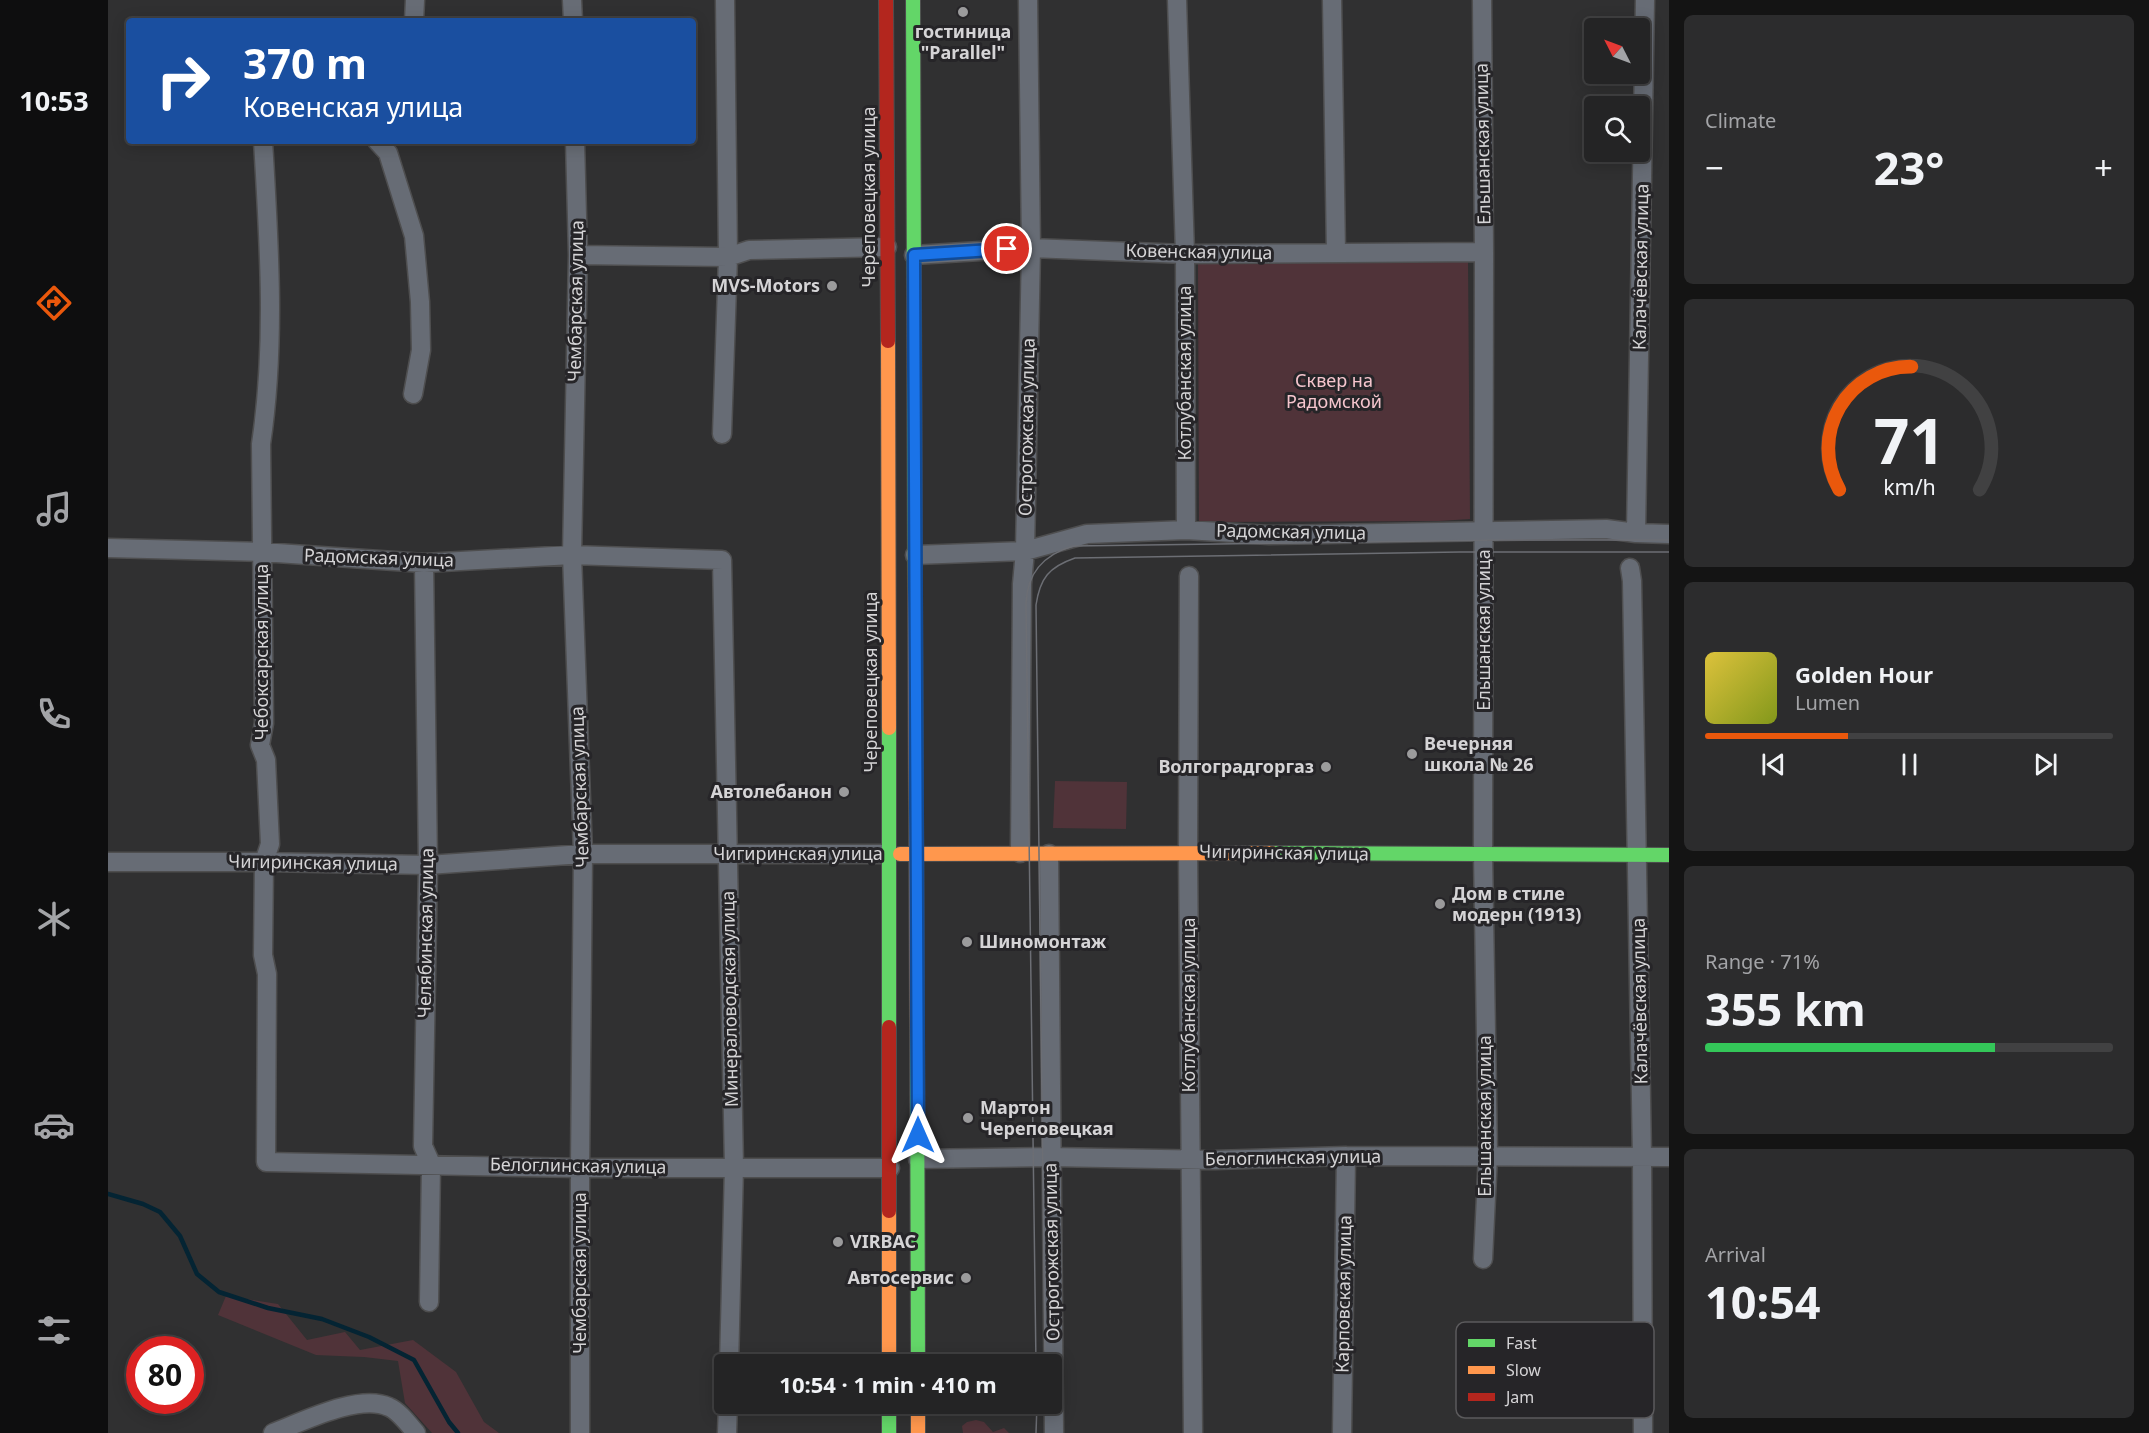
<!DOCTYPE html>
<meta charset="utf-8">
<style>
:root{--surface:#242425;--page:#2c2c2d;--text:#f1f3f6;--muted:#a3a4a7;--line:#414142;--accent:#ea580c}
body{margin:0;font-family:"Noto Sans",sans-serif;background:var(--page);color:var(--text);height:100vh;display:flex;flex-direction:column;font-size:22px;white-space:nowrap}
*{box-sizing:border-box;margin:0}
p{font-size:20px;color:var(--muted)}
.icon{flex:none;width:33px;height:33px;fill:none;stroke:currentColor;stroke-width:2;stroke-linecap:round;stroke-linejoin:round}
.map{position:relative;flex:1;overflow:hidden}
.drawer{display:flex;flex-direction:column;gap:15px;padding:15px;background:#141414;width:480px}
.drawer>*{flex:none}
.guide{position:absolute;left:18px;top:18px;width:570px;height:126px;border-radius:6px;box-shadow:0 3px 15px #0003,0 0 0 2px var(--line);background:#1a4fa0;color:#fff;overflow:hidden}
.needle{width:39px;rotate:312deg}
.tools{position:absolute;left:1476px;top:18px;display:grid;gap:12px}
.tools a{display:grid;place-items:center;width:66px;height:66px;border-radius:6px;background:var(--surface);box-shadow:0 3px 15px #0003,0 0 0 2px var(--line);font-size:30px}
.speed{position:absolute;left:18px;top:1336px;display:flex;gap:12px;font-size:30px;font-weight:700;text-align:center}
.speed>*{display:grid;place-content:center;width:78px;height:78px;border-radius:50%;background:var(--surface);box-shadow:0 3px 15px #0003,0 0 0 2px var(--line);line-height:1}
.speed .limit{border:9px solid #d22;background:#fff;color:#111}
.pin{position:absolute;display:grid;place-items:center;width:51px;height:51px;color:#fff;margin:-26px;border:3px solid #fff;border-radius:50%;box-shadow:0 2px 6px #0007}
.me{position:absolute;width:66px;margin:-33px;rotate:0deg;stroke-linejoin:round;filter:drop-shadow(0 0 4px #0008)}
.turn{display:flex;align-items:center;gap:21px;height:126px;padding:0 18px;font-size:27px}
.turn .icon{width:78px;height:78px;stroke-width:2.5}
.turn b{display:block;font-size:42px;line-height:51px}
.big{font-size:45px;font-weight:700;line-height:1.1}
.drawer .tile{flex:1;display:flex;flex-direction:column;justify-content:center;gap:9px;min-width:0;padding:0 21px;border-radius:9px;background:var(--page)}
.drawer .dial{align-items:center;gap:0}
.dial svg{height:156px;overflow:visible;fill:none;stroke:var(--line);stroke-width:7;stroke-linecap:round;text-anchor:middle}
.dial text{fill:var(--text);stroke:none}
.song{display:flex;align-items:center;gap:18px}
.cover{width:72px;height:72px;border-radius:9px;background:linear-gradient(135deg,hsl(50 70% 55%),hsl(70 70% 35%))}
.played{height:6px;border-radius:3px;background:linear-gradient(90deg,var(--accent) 35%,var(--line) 35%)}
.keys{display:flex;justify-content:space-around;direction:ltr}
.heat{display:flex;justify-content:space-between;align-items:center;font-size:33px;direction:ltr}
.charge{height:9px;border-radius:4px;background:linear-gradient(90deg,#34c759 71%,var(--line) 0)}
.trip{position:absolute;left:606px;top:1354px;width:348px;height:60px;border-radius:6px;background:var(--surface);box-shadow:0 3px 15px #0003,0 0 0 2px var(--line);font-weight:700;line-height:60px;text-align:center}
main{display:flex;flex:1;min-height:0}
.tab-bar{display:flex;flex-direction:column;width:108px;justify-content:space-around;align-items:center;background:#0e0e0f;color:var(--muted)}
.tab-bar .icon{width:42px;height:42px}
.tab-bar .on{color:var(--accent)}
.tab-bar b{font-size:27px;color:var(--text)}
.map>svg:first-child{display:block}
.green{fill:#503339}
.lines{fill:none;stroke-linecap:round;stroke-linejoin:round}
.stream{stroke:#042433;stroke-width:4.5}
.street-casing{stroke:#4e4e4f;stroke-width:21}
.fast-casing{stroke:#4e4e4f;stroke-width:16}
.slow-casing{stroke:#4e4e4f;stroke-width:16}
.jam-casing{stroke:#4e4e4f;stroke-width:16}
.street{stroke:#676c75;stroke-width:18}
.fast{stroke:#63d668;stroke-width:14}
.slow{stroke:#ff974d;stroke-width:14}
.jam{stroke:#b3261e;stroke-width:14}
.tram{stroke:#6c6e74;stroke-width:1.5}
.route-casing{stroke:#114b97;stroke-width:15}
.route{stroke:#1a73e8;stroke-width:10}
.poi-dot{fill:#9b9b9c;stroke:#262528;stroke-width:2}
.labels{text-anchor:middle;stroke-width:6;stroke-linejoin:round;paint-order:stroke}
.poi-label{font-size:18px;font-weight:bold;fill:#d5d4d6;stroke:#262528;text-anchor:start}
.street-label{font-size:18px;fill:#d5d4d6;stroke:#262528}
.park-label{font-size:18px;fill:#f5c5cd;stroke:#262528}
.key{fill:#262528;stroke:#5b5a5c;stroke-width:1.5}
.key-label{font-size:16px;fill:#d5d4d6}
</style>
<main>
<nav class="tab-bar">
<b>10:53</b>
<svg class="icon on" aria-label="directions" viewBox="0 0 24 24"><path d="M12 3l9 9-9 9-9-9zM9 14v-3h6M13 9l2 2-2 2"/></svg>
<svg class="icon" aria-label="music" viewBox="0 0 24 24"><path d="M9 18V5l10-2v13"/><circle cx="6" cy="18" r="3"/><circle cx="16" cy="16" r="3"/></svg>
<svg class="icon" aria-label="phone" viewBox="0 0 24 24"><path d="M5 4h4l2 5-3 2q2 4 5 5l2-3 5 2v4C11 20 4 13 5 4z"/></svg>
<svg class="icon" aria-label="climate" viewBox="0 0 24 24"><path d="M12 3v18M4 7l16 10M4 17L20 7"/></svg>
<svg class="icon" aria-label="car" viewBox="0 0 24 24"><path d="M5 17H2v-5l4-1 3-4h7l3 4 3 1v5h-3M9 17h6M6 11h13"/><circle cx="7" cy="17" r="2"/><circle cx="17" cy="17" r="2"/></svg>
<svg class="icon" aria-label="filters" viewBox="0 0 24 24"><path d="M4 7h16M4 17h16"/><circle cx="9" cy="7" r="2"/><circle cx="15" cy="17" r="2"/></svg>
</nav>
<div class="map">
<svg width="1561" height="1433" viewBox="0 0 1561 1433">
<rect width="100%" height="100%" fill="#303031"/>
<!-- green -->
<path class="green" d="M1360,261L1362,519L1331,521L1091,522L1090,264Z
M947,781L1019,782L1018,829L945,828Z
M118,1296L170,1304L199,1340L237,1332L252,1350L305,1340L348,1372L376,1422L391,1433H324L297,1403L290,1361L256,1357L208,1355L110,1315Z
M868,1420L876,1422L885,1432L896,1428L901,1433H855L854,1426L859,1422Z"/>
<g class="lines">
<!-- stream -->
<path class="stream" d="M0,1194L35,1204L52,1212L72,1236L89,1274L111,1292L160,1308L214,1319L261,1337L306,1360L341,1422L350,1433"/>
<!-- street casing -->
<g class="street-casing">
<path id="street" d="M464,0L465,21
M1069,0L1077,254L1078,530
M1224,0L1228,253
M1374,0L1376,252L1375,854L1380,1155L1375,1259
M306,21L307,0
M155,141C161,241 168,344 153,444L156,723L152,745L158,760L162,844L156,862L155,955L159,974L158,1162L472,1168H782
M269,141L280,153L306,236L312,302L313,350L305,394
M467,141L470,255L464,555L475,854L472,1168V1433
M470,255L620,257L641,250L779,247
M806,255L923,248L1077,254L1376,252
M614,434L620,257L617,0
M1528,533L1537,0
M0,548L154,552L316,563L464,555L614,560L626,1167L621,1365
M807,555L917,551L979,534L1078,530L1161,535L1498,529L1528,533L1561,534
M316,563L320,865L315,1146L323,1164L321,1302
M1522,568L1524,581L1534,1157L1535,1433
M1081,576L1080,852L1085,1433
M912,853L914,584L917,551L923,248L920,0
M941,854L946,1433
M0,862H156L320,865L475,854H780
M810,1159L943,1157L1107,1160L1238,1156L1561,1157
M165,1433C194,1422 251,1393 281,1407C291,1411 301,1425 308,1433
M619,1433L620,1404
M1234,1433L1238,1156"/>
</g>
<!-- fast casing -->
<g class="fast-casing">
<path id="fast" d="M805,0L807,594
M781,728V1027
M1164,853L1561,855
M809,1029L810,1365
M781,1404V1433"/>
</g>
<!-- slow casing -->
<g class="slow-casing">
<path id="slow" d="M780,341L781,728
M807,594L809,1029
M792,854L1164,853
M781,1365V1211
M810,1404V1433"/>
</g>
<!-- jam casing -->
<g class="jam-casing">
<path id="jam" d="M778,0L780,341
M781,1211V1027"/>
</g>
<!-- street -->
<use href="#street" class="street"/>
<!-- fast -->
<use href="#fast" class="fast"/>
<!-- slow -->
<use href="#slow" class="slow"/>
<!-- jam -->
<use href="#jam" class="jam"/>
<!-- tram -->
<path class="tram" d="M937,1350L928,605C932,578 941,567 967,558L1352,552H1561
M928,1365L918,604C919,573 935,555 965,546L1394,540H1561
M928,1433L929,1404"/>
</g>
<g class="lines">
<!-- route casing -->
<g class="route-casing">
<path id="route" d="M810,1135L806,255L899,249"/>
</g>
<!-- route -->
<use href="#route" class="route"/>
</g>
<!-- markers -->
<g class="poi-dot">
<circle cx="855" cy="12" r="6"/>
<circle cx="724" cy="286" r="6"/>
<circle cx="1304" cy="754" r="6"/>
<circle cx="1218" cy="767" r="6"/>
<circle cx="736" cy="792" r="6"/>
<circle cx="1332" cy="904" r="6"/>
<circle cx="859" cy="942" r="6"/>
<circle cx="860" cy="1118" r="6"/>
<circle cx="730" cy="1242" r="6"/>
<circle cx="858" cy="1278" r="6"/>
</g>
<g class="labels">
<!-- poi labels -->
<g class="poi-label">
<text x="855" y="38" text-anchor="middle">гостиница<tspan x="855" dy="21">"Parallel"</tspan></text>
<text x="712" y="292" text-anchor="end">MVS-Motors</text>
<text x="1316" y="750">Вечерняя<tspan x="1316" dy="21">школа № 26</tspan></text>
<text x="1206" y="773" text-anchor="end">Волгоградгоргаз</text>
<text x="724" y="798" text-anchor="end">Автолебанон</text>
<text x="1344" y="900">Дом в стиле<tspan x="1344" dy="21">модерн (1913)</tspan></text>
<text x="871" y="948">Шиномонтаж</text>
<text x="872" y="1114">Мартон<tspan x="872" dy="21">Череповецкая</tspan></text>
<text x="742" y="1248">VIRBAC</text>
<text x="846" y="1284" text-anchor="end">Автосервис</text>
</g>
<!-- street labels -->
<g class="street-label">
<text transform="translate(1375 144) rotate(-91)" y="6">Ельшанская улица</text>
<text transform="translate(761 197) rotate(-90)" y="6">Череповецкая улица</text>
<text transform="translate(1091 252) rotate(1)" y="6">Ковенская улица</text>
<text transform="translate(1533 267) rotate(-89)" y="6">Калачёвская улица</text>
<text transform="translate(468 301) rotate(-89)" y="6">Чембарская улица</text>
<text transform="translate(1077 373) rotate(-90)" y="6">Котлубанская улица</text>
<text transform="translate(919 427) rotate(-89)" y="6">Острогожская улица</text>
<text transform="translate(1183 532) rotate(1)" y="6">Радомская улица</text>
<text transform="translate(271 558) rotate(2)" y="6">Радомская улица</text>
<text transform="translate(1376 630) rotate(-90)" y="6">Ельшанская улица</text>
<text transform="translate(154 652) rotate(-90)" y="6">Чебоксарская улица</text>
<text transform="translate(763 682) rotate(-90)" y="6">Череповецкая улица</text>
<text transform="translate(472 787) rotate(-92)" y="6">Чембарская улица</text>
<text transform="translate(1176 853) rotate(1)" y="6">Чигиринская улица</text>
<text x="690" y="860">Чигиринская улица</text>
<text transform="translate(205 863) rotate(1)" y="6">Чигиринская улица</text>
<text transform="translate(318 933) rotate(-89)" y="6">Челябинская улица</text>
<text transform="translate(622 999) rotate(-91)" y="6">Минераловодская улица</text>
<text transform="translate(1532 1001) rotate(-91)" y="6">Калачёвская улица</text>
<text transform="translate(1081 1005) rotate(-90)" y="6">Котлубанская улица</text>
<text transform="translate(1377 1116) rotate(-90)" y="6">Ельшанская улица</text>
<text transform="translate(1185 1158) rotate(-1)" y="6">Белоглинская улица</text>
<text transform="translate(470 1166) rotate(1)" y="6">Белоглинская улица</text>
<text transform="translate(944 1252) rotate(-91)" y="6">Острогожская улица</text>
<text transform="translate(472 1273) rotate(-90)" y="6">Чембарская улица</text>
<text transform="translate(1236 1294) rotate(-89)" y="6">Карповская улица</text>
</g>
<!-- park labels -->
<g class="park-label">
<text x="1226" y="387">Сквер на<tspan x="1226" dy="21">Радомской</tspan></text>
</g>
</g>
<!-- legend -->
<rect x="1348" y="1322" width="198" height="96" rx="9" class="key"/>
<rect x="1360" y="1339" width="27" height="8" fill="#63d668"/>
<rect x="1360" y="1366" width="27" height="8" fill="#ff974d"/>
<rect x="1360" y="1393" width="27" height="8" fill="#b3261e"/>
<g class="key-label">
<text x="1398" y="1349">Fast</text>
<text x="1398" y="1376">Slow</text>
<text x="1398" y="1403">Jam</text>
</g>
</svg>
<div class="tools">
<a><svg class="needle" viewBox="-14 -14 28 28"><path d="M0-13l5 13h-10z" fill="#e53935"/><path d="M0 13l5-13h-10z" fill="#a3a4a7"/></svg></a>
<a><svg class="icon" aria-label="search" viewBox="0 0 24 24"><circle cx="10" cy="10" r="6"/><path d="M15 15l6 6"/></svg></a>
</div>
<div class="speed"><div class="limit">80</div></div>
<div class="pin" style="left:899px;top:249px;background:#d93025"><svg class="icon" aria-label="arrive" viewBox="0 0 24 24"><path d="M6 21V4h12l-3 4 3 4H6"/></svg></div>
<svg class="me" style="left:810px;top:1135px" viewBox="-20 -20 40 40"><path d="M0-17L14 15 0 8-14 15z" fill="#1a73e8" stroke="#fff" stroke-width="4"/></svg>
<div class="trip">10:54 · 1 min · 410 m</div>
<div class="guide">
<div class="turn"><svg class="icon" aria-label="right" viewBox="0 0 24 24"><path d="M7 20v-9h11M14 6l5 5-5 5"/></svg><div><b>370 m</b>Ковенская улица</div></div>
</div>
</div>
<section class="drawer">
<div class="tile"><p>Climate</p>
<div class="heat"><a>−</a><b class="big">23°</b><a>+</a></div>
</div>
<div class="tile dial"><svg viewBox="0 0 100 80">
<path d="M14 69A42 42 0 1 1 86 69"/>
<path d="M14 69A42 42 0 0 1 51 6" stroke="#ea580c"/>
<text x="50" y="56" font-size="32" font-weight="700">71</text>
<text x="50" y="72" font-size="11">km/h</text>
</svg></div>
<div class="tile">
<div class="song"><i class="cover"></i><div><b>Golden Hour</b><p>Lumen</p></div></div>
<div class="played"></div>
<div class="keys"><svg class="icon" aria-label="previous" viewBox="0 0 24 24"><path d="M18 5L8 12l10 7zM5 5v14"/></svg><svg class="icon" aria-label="pause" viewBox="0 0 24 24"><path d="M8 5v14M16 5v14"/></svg><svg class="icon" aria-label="next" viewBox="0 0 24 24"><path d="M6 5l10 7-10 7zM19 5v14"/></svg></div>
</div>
<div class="tile"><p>Range · 71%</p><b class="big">355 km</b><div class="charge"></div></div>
<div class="tile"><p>Arrival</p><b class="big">10:54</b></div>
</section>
</main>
